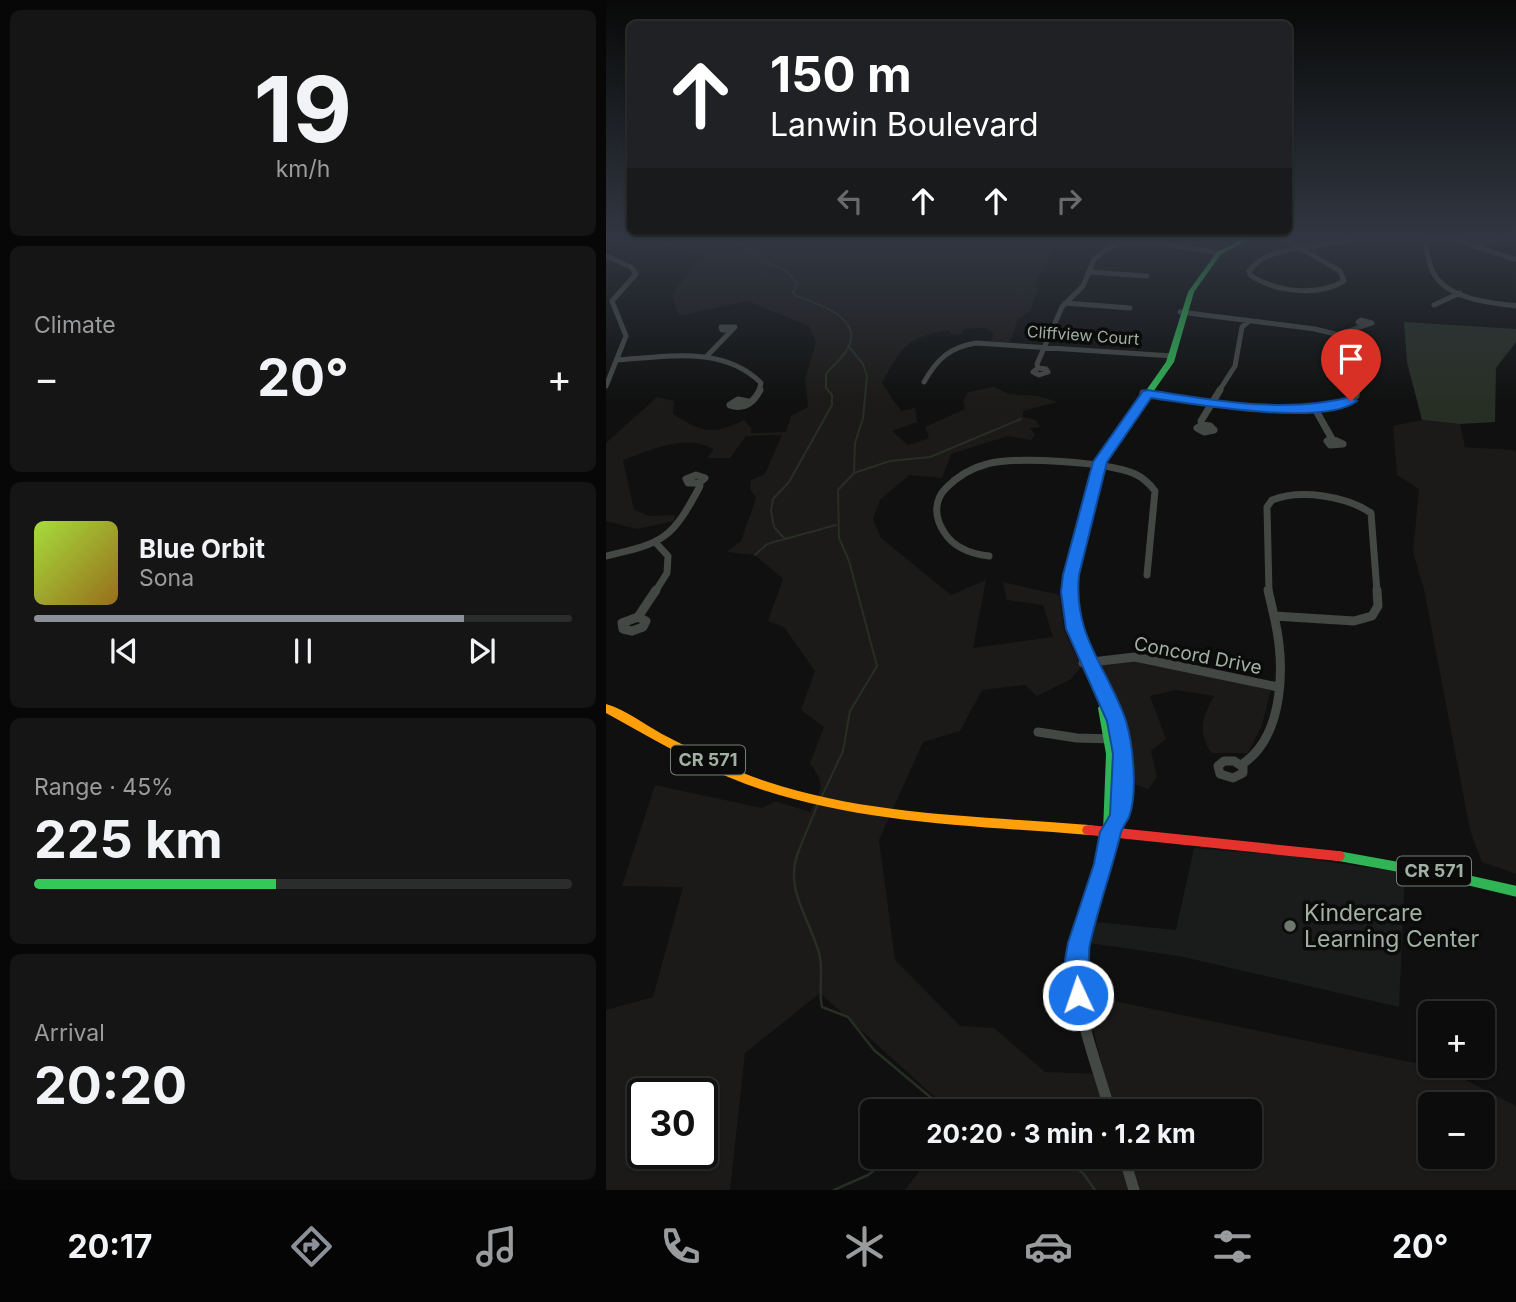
<!DOCTYPE html>
<meta charset="utf-8">
<style>
:root{--surface:#0b0c0b;--page:#141514;--text:#f1f3f6;--muted:#9a9b9d;--line:#2b2c2c;--accent:#8c9099}
body{margin:0;font-family:Inter,sans-serif;background:var(--page);color:var(--text);height:100vh;display:flex;flex-direction:column;font-size:26px;white-space:nowrap}
*{box-sizing:border-box;margin:0}
p{font-size:23px;color:var(--muted)}
.icon{flex:none;width:38px;height:38px;fill:none;stroke:currentColor;stroke-width:2;stroke-linecap:round;stroke-linejoin:round}
.map{position:relative;flex:1;overflow:hidden}
.details{display:flex;flex-direction:column;gap:10px;padding:10px;background:#060706;width:606px}
.details>*{flex:none}
.guide{position:absolute;left:21px;top:21px;width:665px;height:214px;border-radius:10px;box-shadow:0 2px 5px #0004,0 0 0 2px var(--line);background:#202124;color:#fff;overflow:hidden}
.tools{position:absolute;left:812px;top:1001px;display:grid;gap:14px}
.tools a{display:grid;place-items:center;width:77px;height:77px;border-radius:10px;background:var(--surface);box-shadow:0 2px 5px #0004,0 0 0 2px var(--line);font-size:35px}
.speed{position:absolute;left:21px;top:1078px;display:flex;gap:14px;font-size:35px;font-weight:700;text-align:center}
.speed>*{display:grid;place-content:center;width:91px;height:91px;border-radius:50%;background:var(--surface);box-shadow:0 2px 5px #0004,0 0 0 2px var(--line);line-height:1}
.speed .limit{border:4px solid #111;border-radius:10px;background:#fff;color:#111}
.pin{position:absolute;display:grid;place-items:center;width:60px;height:60px;color:#fff;margin:-72px -30px;border-radius:50% 50% 50% 0;rotate:-45deg;box-shadow:0 0 7px #0007}
.pin .icon{rotate:45deg}
.me{position:absolute;width:77px;margin:-38px;rotate:357deg;stroke-linejoin:round;filter:drop-shadow(0 0 5px #0008)}
.turn{display:flex;align-items:center;gap:24px;height:147px;padding:0 28px;font-size:32px}
.turn .icon{width:91px;height:91px;stroke-width:2.5}
.turn b{display:block;font-size:49px;line-height:60px}
.lanes{display:flex;align-items:center;height:66px;padding:0 28px;background:#0003;justify-content:center;gap:35px;direction:ltr}
.lanes .off{opacity:.35}
.big{font-size:52px;font-weight:700;line-height:1.1}
.details .widget{flex:1;display:flex;flex-direction:column;justify-content:center;gap:10px;min-width:0;padding:0 24px;border-radius:10px;background:var(--page)}
.details .dial{align-items:center;gap:0}
.dial b{font-size:91px;line-height:1}
.song{display:flex;align-items:center;gap:21px}
.cover{width:84px;height:84px;border-radius:10px;background:linear-gradient(135deg,hsl(80 70% 55%),hsl(40 70% 35%))}
.played{height:7px;border-radius:4px;background:linear-gradient(90deg,var(--accent) 80%,var(--line) 80%)}
.keys{display:flex;justify-content:space-around;direction:ltr}
.heat{display:flex;justify-content:space-between;align-items:center;font-size:38px;direction:ltr}
.charge{height:10px;border-radius:5px;background:linear-gradient(90deg,#34c759 45%,var(--line) 0)}
.trip{position:absolute;left:254px;top:1099px;width:402px;height:70px;border-radius:10px;background:var(--surface);box-shadow:0 2px 5px #0004,0 0 0 2px var(--line);font-weight:700;line-height:70px;text-align:center}
.tab-bar{display:flex;height:112px;justify-content:space-around;align-items:center;background:#040504;color:var(--muted)}
.tab-bar .icon{width:49px;height:49px}
.tab-bar .current{color:var(--accent)}
.tab-bar b{font-size:32px;color:var(--text)}
main{display:flex;flex:1;min-height:0}
.map>svg:first-child{display:block}
.built{fill:#1a1c1b}
.green{fill:#1c1a18;fill-rule:evenodd}
.water{fill:#272f25}
.lines{fill:none;stroke-linecap:round;stroke-linejoin:round}
.stream-far1{stroke:#272f25;stroke-width:2}
.stream{stroke:#272f25;stroke-width:2.5}
.street-far3{stroke:#444845;stroke-width:5}
.street-far2{stroke:#444845;stroke-width:7}
.street-far1{stroke:#444845;stroke-width:9}
.street{stroke:#444845;stroke-width:11}
.fast{fill:#30b455;fill-rule:evenodd}
.slow{fill:#ff9f0a;fill-rule:evenodd}
.jam{fill:#e5322d;fill-rule:evenodd}
.route{fill:#1a73e8;stroke:#114b97;stroke-width:2}
.poi-dot{fill:#6e786f;stroke:#0a0b0a;stroke-width:2.5}
.labels{text-anchor:middle;stroke-width:7;stroke-linejoin:round;paint-order:stroke}
.far-street-label{font-size:16px;fill:#a1b0a3;stroke:#0a0b0a}
.shield{fill:#0a0b0a;stroke:#747e75;stroke-width:2}
.shield-label{font-size:18px;font-weight:bold;fill:#a1b0a3}
.street-label{font-size:19px;fill:#a1b0a3;stroke:#0a0b0a}
.near-poi-label{font-size:23px;fill:#a1b0a3;stroke:#0a0b0a;text-anchor:start}
</style>
<main>
<section class="details">
<div class="widget dial"><b>19</b><p>km/h</p></div>
<div class="widget"><p>Climate</p>
<div class="heat"><a>−</a><b class="big">20°</b><a>+</a></div>
</div>
<div class="widget">
<div class="song"><i class="cover"></i><div><b>Blue Orbit</b><p>Sona</p></div></div>
<div class="played"></div>
<div class="keys"><svg class="icon" aria-label="previous" viewBox="0 0 24 24"><path d="M18 5L8 12l10 7zM5 5v14"/></svg><svg class="icon" aria-label="pause" viewBox="0 0 24 24"><path d="M8 5v14M16 5v14"/></svg><svg class="icon" aria-label="next" viewBox="0 0 24 24"><path d="M6 5l10 7-10 7zM19 5v14"/></svg></div>
</div>
<div class="widget"><p>Range · 45%</p><b class="big">225 km</b><div class="charge"></div></div>
<div class="widget"><p>Arrival</p><b class="big">20:20</b></div>
</section>
<div class="map">
<svg width="911" height="1190" viewBox="0 0 911 1190">
<rect width="100%" height="100%" fill="#0f100f"/>
<!-- built -->
<path class="built" d="M588,848L684,856L799,873L793,1007L573,956L483,943L489,922L570,930Z"/>
<!-- green -->
<path class="green" d="M23,237H452L428,287L433,288L424,311L412,319L404,342L385,341L388,334L380,328L358,329L355,334L346,335L342,330C299,338 296,347 276,383L295,411L309,408L311,422L286,431L302,445L323,438L319,427L359,409L357,401L362,392L388,387L403,394L432,396L452,402L417,411V417L430,420L434,427L424,428L429,435L425,440L402,436L345,454L336,478L303,475L274,500L267,519L275,538L345,595L380,580L367,648L447,637L437,605L401,600L397,582L454,595L458,629L475,667L465,679L431,696L419,685L376,690L354,731L317,742L273,840L289,960L354,1026L388,1028L439,1072L498,1074L479,995L838,1069L910,1106V1190H299L324,1157H644V1111H330L331,1099L214,993L139,1053L124,1190H0V1010L47,997L77,887L16,886L49,785L156,808L170,801L204,812C216,788 220,786 204,763L218,727L195,710L209,671L178,627L162,621L177,579L149,555L120,552L135,541L150,498L144,489L145,480L159,474L176,435L140,436L124,458H101L108,449C78,433 46,450 17,460L28,510L44,516L69,515L68,521L31,529L0,521V443L51,397L68,401L67,414C96,432 106,436 138,420L145,428V433L180,432L185,416L202,407L199,379L210,343L203,326L142,301L73,316L66,295L91,261L101,256ZM37,1094H96V1153H37ZM824,1104H877V1157H824Z
M816,420L854,424L859,447L906,450L910,452V874L876,862L864,830L818,589L807,552L813,489L791,475L787,426Z
M535,660L665,690L656,725L642,753H605C591,729 596,719 608,696L570,690L544,696L560,739L545,751L551,778L542,789L530,785C520,736 511,708 488,664Z"/>
<!-- water -->
<path class="water" d="M798,322L910,329V342L890,368L889,422L854,424L816,420L801,362Z"/>
<g class="lines">
<!-- stream-far1 -->
<path class="stream-far1" d="M81,237L139,244L154,259L180,271L191,283L187,293L190,296C211,303 258,318 242,348C237,358 227,365 220,374V388L226,395V405L183,482L167,499L165,511L168,527L178,538
M248,473L284,461L324,457L415,419
M149,555L161,544L230,525
M216,796L237,751L244,711L271,666L243,561L233,538L232,490L248,473L249,443L257,418L261,376L257,364L244,348
M192,852L212,804"/>
<!-- stream -->
<path class="stream" d="M193,850C177,888 203,917 213,953C218,970 212,989 216,1007L242,1017L268,1050L335,1106L370,1102L383,1111
M330,1111L334,1107
M450,1157L477,1173L489,1190
M228,1190L262,1175L286,1157"/>
<!-- street-far3 -->
<path class="street-far3" d="M508,237L520,245
M673,237L694,248L748,240L736,239L738,241
M819,237C821,248 821,260 826,270C838,299 885,303 911,306
M820,238L854,241L911,260
M867,245L894,239L891,237
M694,248L734,271L738,281C711,297 670,292 644,275L643,271C656,254 674,252 694,248Z
M0,256L25,267L30,274L6,301L20,336L0,386
M483,272L541,276
M459,303L524,308
M828,305L854,293
M574,312L709,329L733,335L742,340L751,352V391
M731,335L766,323L755,320L752,322L755,325
M100,357L129,327H115L116,330H124
M11,360C60,357 117,345 155,383L153,391
M432,368L440,369L442,372L433,375L427,372Z
M432,368L431,364L456,307L477,286L488,259L502,248L516,244L550,243L613,253
M318,382C331,359 344,347 370,343L567,356
M613,391L629,366L636,327L643,321"/>
<!-- street-far2 -->
<path class="street-far2" d="M537,393C587,400 709,425 750,396L751,390
M142,402L132,400L124,405C138,410 148,402 154,390
M708,407L726,439
M596,425L604,426L608,430L598,432L591,428Z
M596,425L595,421L614,390
M726,439L737,444L724,445L721,441Z
M90,475L99,478L93,483H82L80,479Z
M0,556C58,543 66,539 94,486L93,483
M383,556C365,554 348,548 338,532C328,517 328,500 340,488C352,476 365,468 381,464C410,456 502,462 529,474C538,478 543,483 549,491L541,575
M49,592L61,573L62,556L50,543
M663,592L661,507L666,500C695,489 740,496 765,513L771,592"/>
<!-- street-far1 -->
<path class="street-far1" d="M662,590L668,616L748,621L766,616L772,606L771,590
M32,617L40,621L37,627L26,631L17,629L16,623Z
M32,617L50,590
M477,663L529,657L672,687
M432,732L471,738L508,739
M618,761H628L637,767V773L627,778L614,774L612,766Z
M635,765C680,736 679,662 668,616
M500,852L504,832"/>
<!-- street -->
<path class="street" d="M501,850C491,892 471,932 471,976C471,1015 493,1071 504,1111
M518,1157L528,1190"/>
<!-- fast -->
<path class="fast" d="M641,237H649L615,254L588,292L568,362L498,462L472,569L471,571H463L462,569L490,462L560,362L582,292L611,252Z
M498,704L502,705L504,708L512,754L511,832L509,836L504,837L499,836L497,832L500,754L492,708L494,705Z
M732,851L848,872L911,886V897L848,882L727,860L725,856L727,852Z"/>
<!-- slow -->
<path class="slow" d="M467,566L472,569C471,576 469,583 469,590C468,638 501,678 516,721C522,740 523,760 522,780C522,799 519,815 511,832L509,836L504,837L499,836L497,832C506,815 509,799 510,780C511,761 510,740 504,722C490,678 457,638 459,590C459,583 461,576 462,569Z
M0,704C20,710 38,724 56,734C91,752 125,770 162,782C265,816 377,816 483,825L488,826L490,830L488,834L483,835C374,826 262,824 157,790C101,772 51,741 0,713Z"/>
<!-- jam -->
<path class="jam" d="M483,825L732,851L737,852L739,856L737,860L732,861L483,835L478,834L476,830L478,826Z"/>
</g>
<!-- sky -->
<linearGradient id="sky" x2="0" y2="1"><stop stop-color="#080908"/><stop offset="0.59" stop-color="#313742"/><stop offset="1" stop-color="#313742" stop-opacity="0"/></linearGradient>
<rect width="911" height="403" fill="url(#sky)"/>
<!-- route -->
<path class="route" d="M542,390C609,400 677,414 745,397L751,401C718,427 587,404 545,398L501,462L473,575C467,637 502,668 520,721C527,745 532,793 523,817C520,823 515,829 514,836C505,872 492,908 484,944C480,963 488,986 480,1002L472,1005L464,1002L460,995L459,960L462,943L488,864L494,832L504,815L507,754L501,721L460,629L455,592L457,575L487,462L537,391Z"/>
<!-- markers -->
<circle class="poi-dot" cx="684" cy="926" r="7"/>
<g class="labels">
<!-- far-street labels -->
<g class="far-street-label">
<text transform="translate(477 335) rotate(4)" y="6">Cliffview Court</text>
</g>
<!-- shield labels -->
<g class="shield">
<rect x="65" y="745.5" width="74" height="29" rx="5"/>
<rect x="791" y="856.5" width="74" height="29" rx="5"/>
</g>
<g class="shield-label">
<text x="102" y="766">CR 571</text>
<text x="828" y="877">CR 571</text>
</g>
<!-- street labels -->
<g class="street-label">
<text transform="translate(592 655) rotate(11)" y="7">Concord Drive</text>
</g>
<!-- near-poi labels -->
<g class="near-poi-label">
<text x="698" y="921">Kindercare<tspan x="698" dy="26">Learning Center</tspan></text>
</g>
</g>
</svg>
<div class="tools">
<a>+</a>
<a>−</a>
</div>
<div class="speed"><div class="limit">30</div></div>
<div class="pin" style="left:745px;top:401px;background:#d93025"><svg class="icon" aria-label="arrive" viewBox="0 0 24 24"><path d="M6 21V4h12l-3 4 3 4H6"/></svg></div>
<svg class="me" style="left:472px;top:995px" viewBox="-20 -20 40 40"><circle r="17" fill="#1a73e8" stroke="#fff" stroke-width="3"/><path d="M0-11L8 9 0 5-8 9z" fill="#fff"/></svg>
<div class="trip">20:20 · 3 min · 1.2 km</div>
<div class="guide">
<div class="turn"><svg class="icon" aria-label="ahead" viewBox="0 0 24 24"><path d="M12 20V5M6 11l6-6 6 6"/></svg><div><b>150 m</b>Lanwin Boulevard</div></div>
<div class="lanes"><svg class="icon off" aria-label="left" viewBox="0 0 24 24"><path d="M17 20v-9H6M10 6l-5 5 5 5"/></svg><svg class="icon" aria-label="ahead" viewBox="0 0 24 24"><path d="M12 20V5M6 11l6-6 6 6"/></svg><svg class="icon" aria-label="ahead" viewBox="0 0 24 24"><path d="M12 20V5M6 11l6-6 6 6"/></svg><svg class="icon off" aria-label="right" viewBox="0 0 24 24"><path d="M7 20v-9h11M14 6l5 5-5 5"/></svg></div>
</div>
</div>
</main>
<nav class="tab-bar">
<b>20:17</b>
<svg class="icon current" aria-label="directions" viewBox="0 0 24 24"><path d="M12 3l9 9-9 9-9-9zM9 14v-3h6M13 9l2 2-2 2"/></svg>
<svg class="icon" aria-label="music" viewBox="0 0 24 24"><path d="M9 18V5l10-2v13"/><circle cx="6" cy="18" r="3"/><circle cx="16" cy="16" r="3"/></svg>
<svg class="icon" aria-label="phone" viewBox="0 0 24 24"><path d="M5 4h4l2 5-3 2q2 4 5 5l2-3 5 2v4C11 20 4 13 5 4z"/></svg>
<svg class="icon" aria-label="climate" viewBox="0 0 24 24"><path d="M12 3v18M4 7l16 10M4 17L20 7"/></svg>
<svg class="icon" aria-label="car" viewBox="0 0 24 24"><path d="M5 17H2v-5l4-1 3-4h7l3 4 3 1v5h-3M9 17h6M6 11h13"/><circle cx="7" cy="17" r="2"/><circle cx="17" cy="17" r="2"/></svg>
<svg class="icon" aria-label="filters" viewBox="0 0 24 24"><path d="M4 7h16M4 17h16"/><circle cx="9" cy="7" r="2"/><circle cx="15" cy="17" r="2"/></svg>
<b>20°</b>
</nav>
